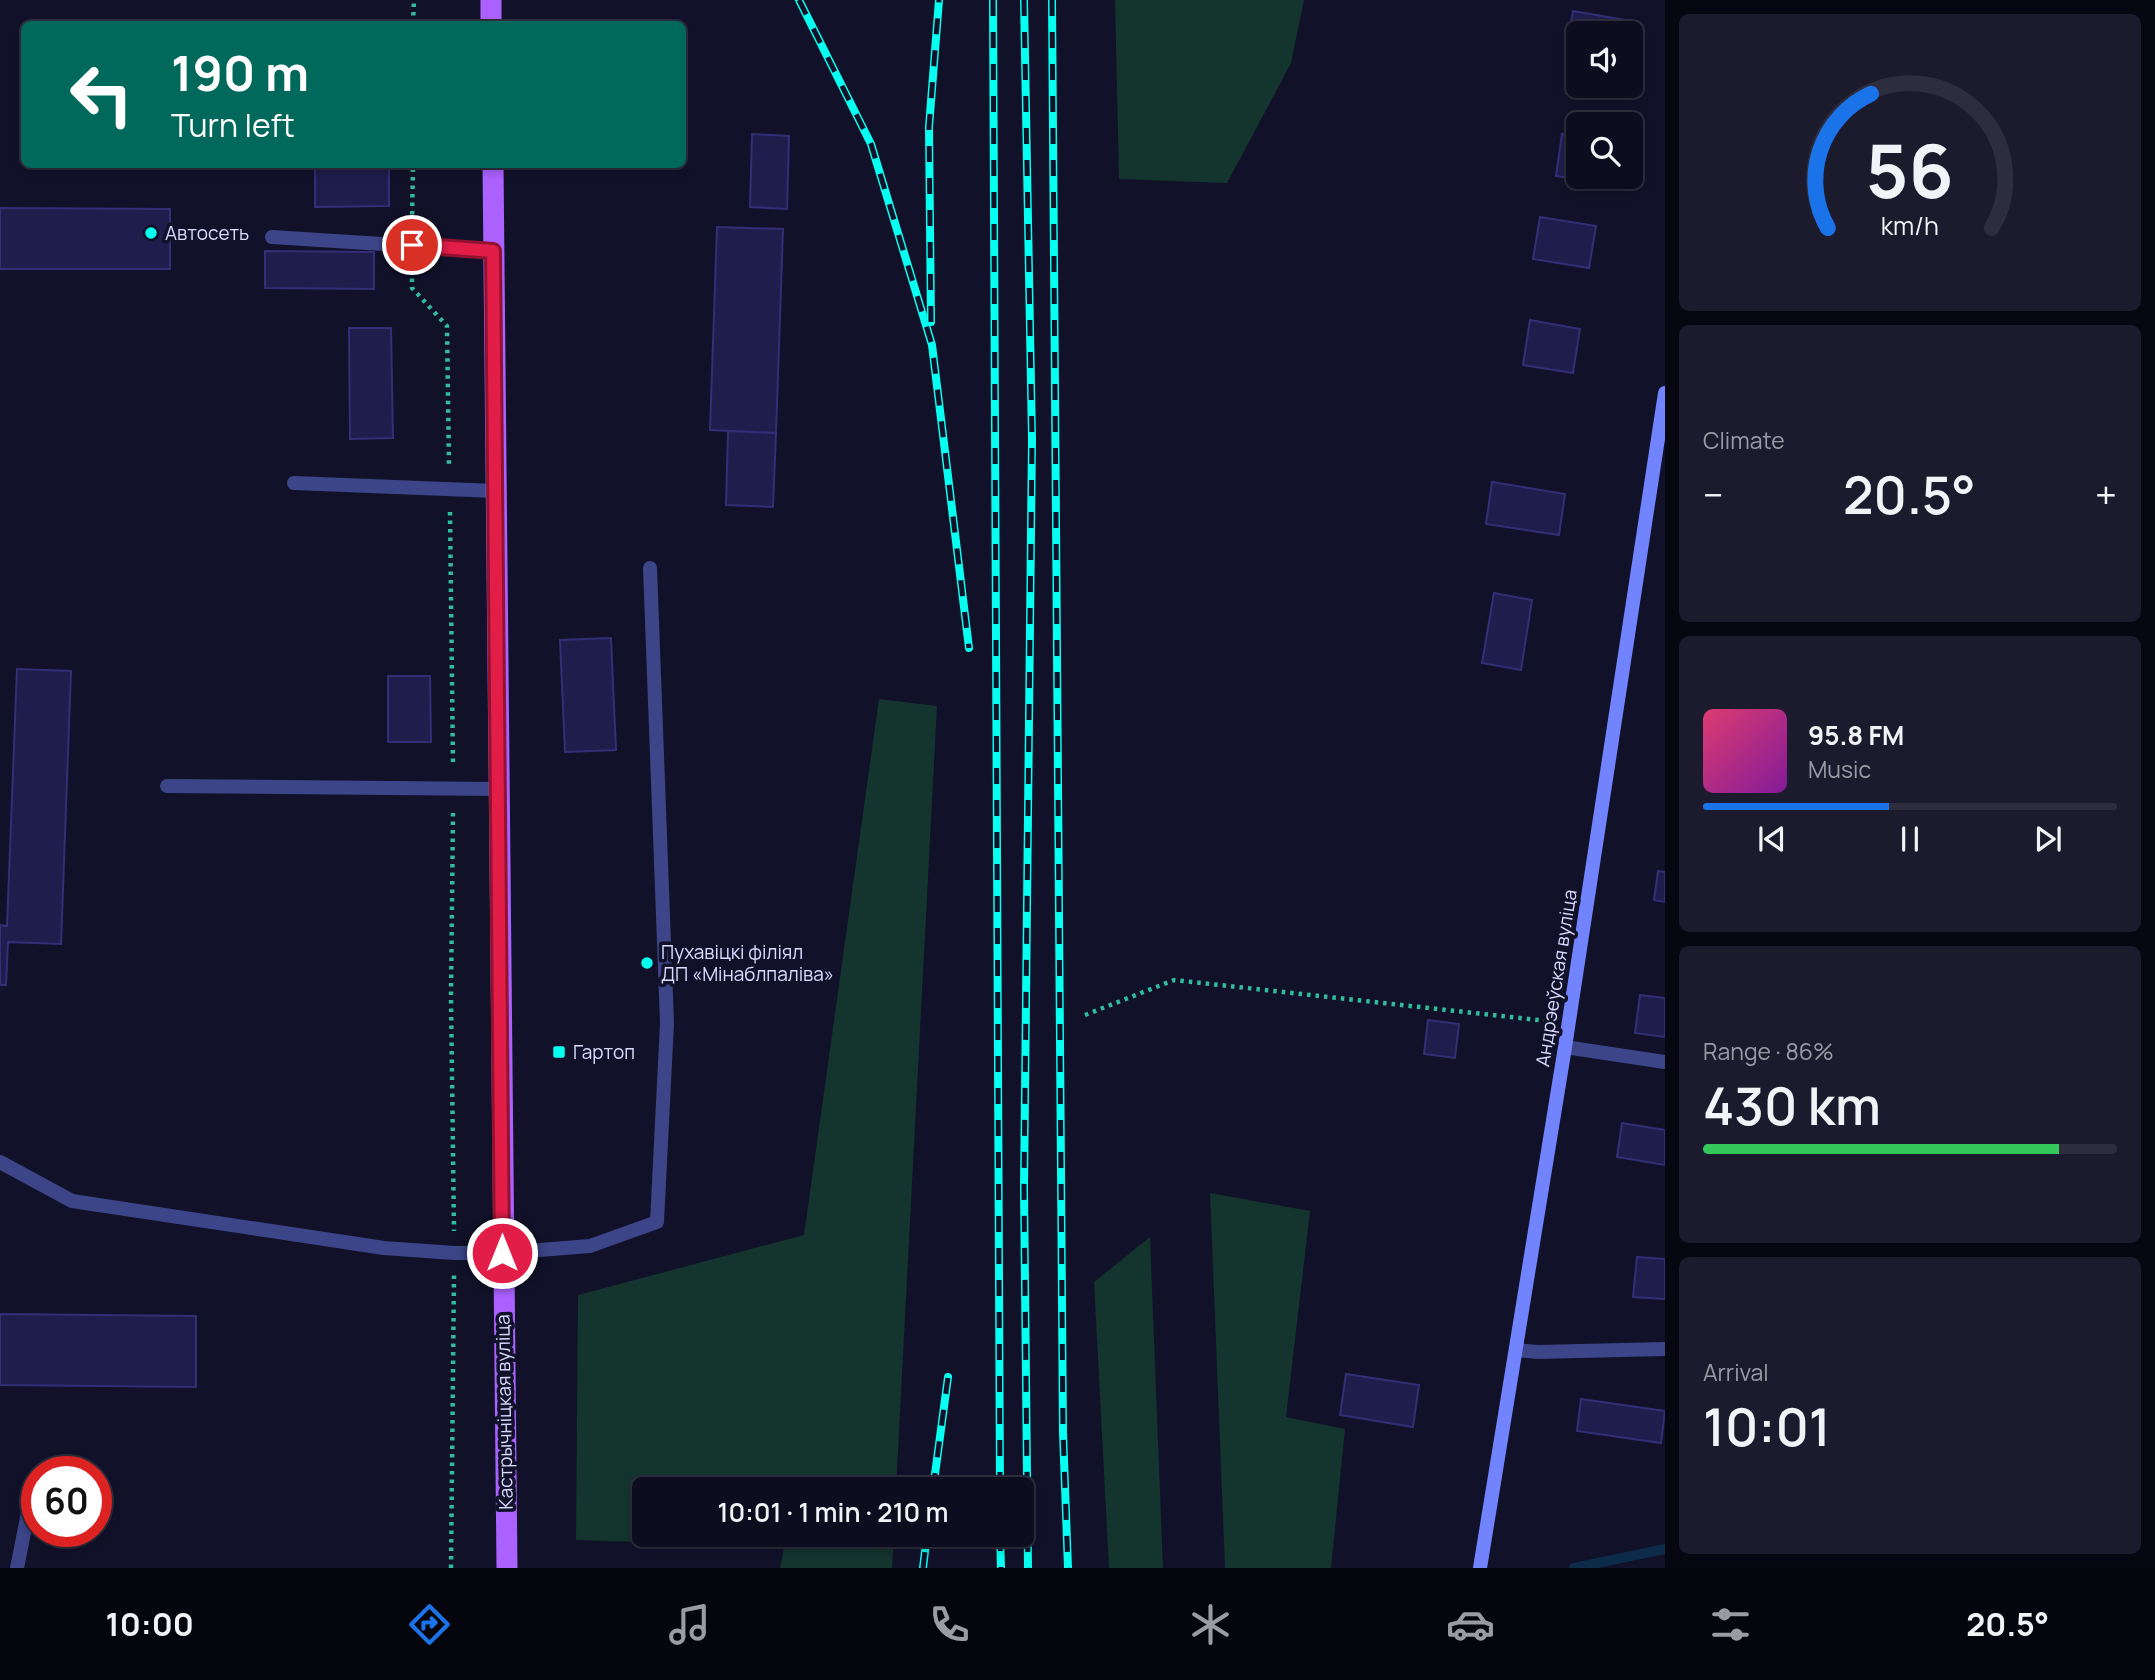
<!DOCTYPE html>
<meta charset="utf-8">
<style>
:root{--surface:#0d0d20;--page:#1b1b2d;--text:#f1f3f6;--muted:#9a9ca5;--line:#2d2d3e;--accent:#1a73e8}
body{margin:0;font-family:Manrope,sans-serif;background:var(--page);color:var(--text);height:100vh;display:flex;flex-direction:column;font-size:26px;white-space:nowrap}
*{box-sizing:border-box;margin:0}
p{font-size:23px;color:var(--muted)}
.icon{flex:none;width:38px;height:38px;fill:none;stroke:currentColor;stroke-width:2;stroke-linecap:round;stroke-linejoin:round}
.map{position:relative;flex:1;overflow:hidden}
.drawer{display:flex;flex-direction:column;gap:14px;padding:14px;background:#070712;width:490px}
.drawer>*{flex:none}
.guide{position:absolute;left:21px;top:21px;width:665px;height:147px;border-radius:10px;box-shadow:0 4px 10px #0003,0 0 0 2px var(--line);background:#00695c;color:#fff;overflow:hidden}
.fabs{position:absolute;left:1566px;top:21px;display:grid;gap:14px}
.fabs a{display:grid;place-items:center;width:77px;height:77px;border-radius:10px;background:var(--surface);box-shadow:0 4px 10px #0003,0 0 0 2px var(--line);font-size:35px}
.speed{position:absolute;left:21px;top:1456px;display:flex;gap:14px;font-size:35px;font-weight:700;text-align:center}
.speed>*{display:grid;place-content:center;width:91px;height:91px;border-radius:50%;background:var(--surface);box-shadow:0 4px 10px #0003,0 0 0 2px var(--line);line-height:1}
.speed .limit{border:10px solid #d22;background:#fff;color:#111}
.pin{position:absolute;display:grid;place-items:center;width:60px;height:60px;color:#fff;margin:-30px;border:4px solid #fff;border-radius:50%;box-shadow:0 2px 7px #0007}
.me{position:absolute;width:77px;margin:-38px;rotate:0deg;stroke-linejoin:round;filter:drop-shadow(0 0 5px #0008)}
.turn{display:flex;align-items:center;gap:24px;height:147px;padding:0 35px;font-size:32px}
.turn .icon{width:91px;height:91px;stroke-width:2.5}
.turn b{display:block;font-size:49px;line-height:60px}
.big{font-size:52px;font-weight:600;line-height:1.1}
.drawer .tile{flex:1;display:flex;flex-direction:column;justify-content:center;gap:10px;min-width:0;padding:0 24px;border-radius:10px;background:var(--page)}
.drawer .dial{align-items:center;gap:0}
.dial svg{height:182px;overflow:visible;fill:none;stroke:var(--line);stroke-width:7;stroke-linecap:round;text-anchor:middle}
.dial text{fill:var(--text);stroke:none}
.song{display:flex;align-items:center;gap:21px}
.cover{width:84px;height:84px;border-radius:10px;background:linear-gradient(135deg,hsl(340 70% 55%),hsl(290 70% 35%))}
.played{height:7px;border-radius:4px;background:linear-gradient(90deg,var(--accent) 45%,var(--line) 45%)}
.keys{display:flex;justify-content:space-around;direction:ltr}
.heat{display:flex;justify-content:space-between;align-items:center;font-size:38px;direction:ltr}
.charge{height:10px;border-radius:5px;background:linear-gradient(90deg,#34c759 86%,var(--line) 0)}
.trip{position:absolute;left:632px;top:1477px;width:402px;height:70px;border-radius:10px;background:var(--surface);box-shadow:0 4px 10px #0003,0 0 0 2px var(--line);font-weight:600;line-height:70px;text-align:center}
.menu{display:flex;height:112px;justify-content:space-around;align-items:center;background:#05050d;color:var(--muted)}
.menu .icon{width:49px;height:49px}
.menu .on{color:var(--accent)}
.menu b{font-size:32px;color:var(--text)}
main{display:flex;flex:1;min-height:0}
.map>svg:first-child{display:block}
.green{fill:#14342e}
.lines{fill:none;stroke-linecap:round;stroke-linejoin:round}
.stream{stroke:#0b2b48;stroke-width:10}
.building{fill:#1f1d4b;stroke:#322f77;stroke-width:2}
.path{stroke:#31bc9e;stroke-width:4.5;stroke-dasharray:3.5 5;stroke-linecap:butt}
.lane{stroke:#3c4588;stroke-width:14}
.street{stroke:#3c4588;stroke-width:14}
.secondary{stroke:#7184fe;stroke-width:14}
.primary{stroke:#ab61fe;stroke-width:21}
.rail-casing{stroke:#07fef0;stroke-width:8}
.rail{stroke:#11112a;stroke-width:5;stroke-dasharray:16;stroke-linecap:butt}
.route-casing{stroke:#92132f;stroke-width:18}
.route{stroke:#e11d48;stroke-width:12}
.poi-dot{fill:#07fef0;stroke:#11112a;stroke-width:2.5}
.labels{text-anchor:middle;stroke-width:7;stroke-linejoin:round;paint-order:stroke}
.poi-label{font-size:19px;fill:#dadbff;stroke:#11112a;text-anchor:start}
.street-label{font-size:19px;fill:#dadbff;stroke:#11112a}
</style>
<main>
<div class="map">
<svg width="1665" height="1568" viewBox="0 0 1665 1568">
<rect width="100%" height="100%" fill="#11112a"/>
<!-- green -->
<path class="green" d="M1115,0H1304L1291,63L1227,183L1119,179Z
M879,699L937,706L896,1489H644V1535H894L892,1568H780L784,1547L576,1540L578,1295L804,1235Z
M1210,1193L1310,1211L1286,1417L1345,1429L1331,1568H1225Z
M1150,1237L1163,1568H1109L1094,1282Z"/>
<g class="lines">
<!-- stream -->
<path class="stream" d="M1574,1568L1665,1549"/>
</g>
<!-- building -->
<path class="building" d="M1573,11L1637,22L1631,57V33H1578V48L1567,46Z
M752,134L789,136L787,209L750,207Z
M1562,134L1578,137V177H1608L1607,184L1556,176Z
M315,164H389V206L315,207Z
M0,208L170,209V269H0Z
M1540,217L1596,226L1589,268L1533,259Z
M717,227L783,229L776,433L710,430Z
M265,251L374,252V289L265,288Z
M1530,320L1580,329L1573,373L1523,365Z
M349,328H391L393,438L350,439Z
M728,431L776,433L773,507L726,505Z
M1492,482L1565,494L1559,535L1486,524Z
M1494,593L1532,600L1521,670L1482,663Z
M611,638L616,750L565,752L560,640Z
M17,669L71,671L61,944L8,942L6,985H0V925L7,926Z
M388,676H430L431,742H388Z
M1658,871L1665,872V902L1654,900Z
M1640,995L1665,998V1037L1635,1033Z
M1428,1020L1459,1024L1455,1058L1424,1054Z
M1622,1123L1665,1130V1165L1617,1157Z
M1637,1257L1665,1259V1299L1633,1297Z
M0,1314L196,1316V1387L0,1385Z
M1346,1374L1419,1385L1413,1427L1340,1415Z
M1581,1399L1665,1411L1661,1443L1577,1431Z"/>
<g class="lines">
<!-- path -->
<path class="path" d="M413,24L414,0
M412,223L413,164
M412,270V288L447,326L449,465
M450,512L453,766
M453,813L451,996L454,1231
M1085,1015L1174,980L1547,1021
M451,1568L454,1275"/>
<!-- lane -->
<path class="lane" d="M272,237L493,251
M294,483L496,491
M167,786L498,789
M502,1253L590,1246L657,1222L667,1023L650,568
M1516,1350L1538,1352L1665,1349
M17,1568L29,1508"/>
<!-- street -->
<path class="street" d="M1565,1047L1665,1062
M0,1162L72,1201L384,1248L454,1253H502"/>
<!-- secondary -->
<path class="secondary" d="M1480,1568L1565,1047L1665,393"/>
<!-- primary -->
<path class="primary" d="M491,0V24
M493,164L507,1568"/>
<!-- rail casing -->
<g class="rail-casing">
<path id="rail" d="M799,0L871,144L932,345L969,648
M993,0L1000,1489
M1024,0L1032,439L1024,1188L1028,1568
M1052,0L1063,1432L1068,1568
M931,322L929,127L939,0
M933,1489L948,1377
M1000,1535L1001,1568
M923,1568L927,1535"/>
</g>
<!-- rail -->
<use href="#rail" class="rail"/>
</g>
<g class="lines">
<!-- route casing -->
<g class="route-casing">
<path id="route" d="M412,245L493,251L502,1253"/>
</g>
<!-- route -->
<use href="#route" class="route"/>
</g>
<!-- markers -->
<g class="poi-dot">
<circle cx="151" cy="233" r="7"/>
<circle cx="647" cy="963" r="7"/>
<rect x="552" y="1045" width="14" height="14" rx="3.5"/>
</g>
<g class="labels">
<!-- poi labels -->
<g class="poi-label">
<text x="165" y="240">Автосеть</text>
<text x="661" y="959">Пухавіцкі філіял<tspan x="661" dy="22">ДП «Мінаблпаліва»</tspan></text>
<text x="573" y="1059">Гартоп</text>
</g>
<!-- street labels -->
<g class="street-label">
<text transform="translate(1556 978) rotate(-81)" y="7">Андрэеўская вуліца</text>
<text transform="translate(504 1412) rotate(-91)" y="7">Кастрычніцкая вуліца</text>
</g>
</g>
</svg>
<div class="fabs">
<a><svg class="icon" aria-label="sound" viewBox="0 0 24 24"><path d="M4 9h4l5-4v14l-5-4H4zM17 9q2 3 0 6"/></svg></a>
<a><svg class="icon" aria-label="search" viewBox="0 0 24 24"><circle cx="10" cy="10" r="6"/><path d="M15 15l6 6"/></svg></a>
</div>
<div class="speed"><div class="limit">60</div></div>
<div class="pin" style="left:412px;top:245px;background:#d93025"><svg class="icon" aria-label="arrive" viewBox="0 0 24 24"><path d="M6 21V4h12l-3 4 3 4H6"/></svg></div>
<svg class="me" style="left:502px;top:1253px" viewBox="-20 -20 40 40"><circle r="17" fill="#e11d48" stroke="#fff" stroke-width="3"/><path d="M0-11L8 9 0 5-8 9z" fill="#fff"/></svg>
<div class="trip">10:01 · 1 min · 210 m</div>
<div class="guide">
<div class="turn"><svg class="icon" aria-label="left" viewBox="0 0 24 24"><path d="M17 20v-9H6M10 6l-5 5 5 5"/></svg><div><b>190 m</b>Turn left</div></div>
</div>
</div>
<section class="drawer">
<div class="tile dial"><svg viewBox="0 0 100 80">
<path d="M14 69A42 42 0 1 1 86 69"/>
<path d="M14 69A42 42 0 0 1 33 10" stroke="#1a73e8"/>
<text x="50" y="56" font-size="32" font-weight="700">56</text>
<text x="50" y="72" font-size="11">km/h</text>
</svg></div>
<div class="tile"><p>Climate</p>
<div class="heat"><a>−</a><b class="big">20.5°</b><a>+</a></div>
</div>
<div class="tile">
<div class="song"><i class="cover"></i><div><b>95.8 FM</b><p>Music</p></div></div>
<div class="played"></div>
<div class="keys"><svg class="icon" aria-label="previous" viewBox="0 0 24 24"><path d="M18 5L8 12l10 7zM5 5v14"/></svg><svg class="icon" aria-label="pause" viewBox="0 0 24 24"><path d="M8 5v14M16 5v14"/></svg><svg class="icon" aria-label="next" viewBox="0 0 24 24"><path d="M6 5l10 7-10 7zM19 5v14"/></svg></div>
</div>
<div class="tile"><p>Range · 86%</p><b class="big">430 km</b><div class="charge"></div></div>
<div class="tile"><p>Arrival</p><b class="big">10:01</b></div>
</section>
</main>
<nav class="menu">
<b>10:00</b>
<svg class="icon on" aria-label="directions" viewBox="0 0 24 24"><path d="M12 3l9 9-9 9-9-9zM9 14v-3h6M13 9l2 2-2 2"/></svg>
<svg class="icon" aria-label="music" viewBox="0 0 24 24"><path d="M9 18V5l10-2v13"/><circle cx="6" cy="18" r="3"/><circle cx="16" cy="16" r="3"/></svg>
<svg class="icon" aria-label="phone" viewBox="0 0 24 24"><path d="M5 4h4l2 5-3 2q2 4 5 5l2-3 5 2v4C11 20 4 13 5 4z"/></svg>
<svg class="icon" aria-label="climate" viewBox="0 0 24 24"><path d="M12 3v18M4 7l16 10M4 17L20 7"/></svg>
<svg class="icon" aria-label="car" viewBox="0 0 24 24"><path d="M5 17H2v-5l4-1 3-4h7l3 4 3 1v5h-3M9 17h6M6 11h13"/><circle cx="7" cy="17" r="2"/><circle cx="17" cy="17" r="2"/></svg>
<svg class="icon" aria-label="filters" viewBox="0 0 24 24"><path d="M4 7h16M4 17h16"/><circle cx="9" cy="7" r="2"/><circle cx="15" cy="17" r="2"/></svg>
<b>20.5°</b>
</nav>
